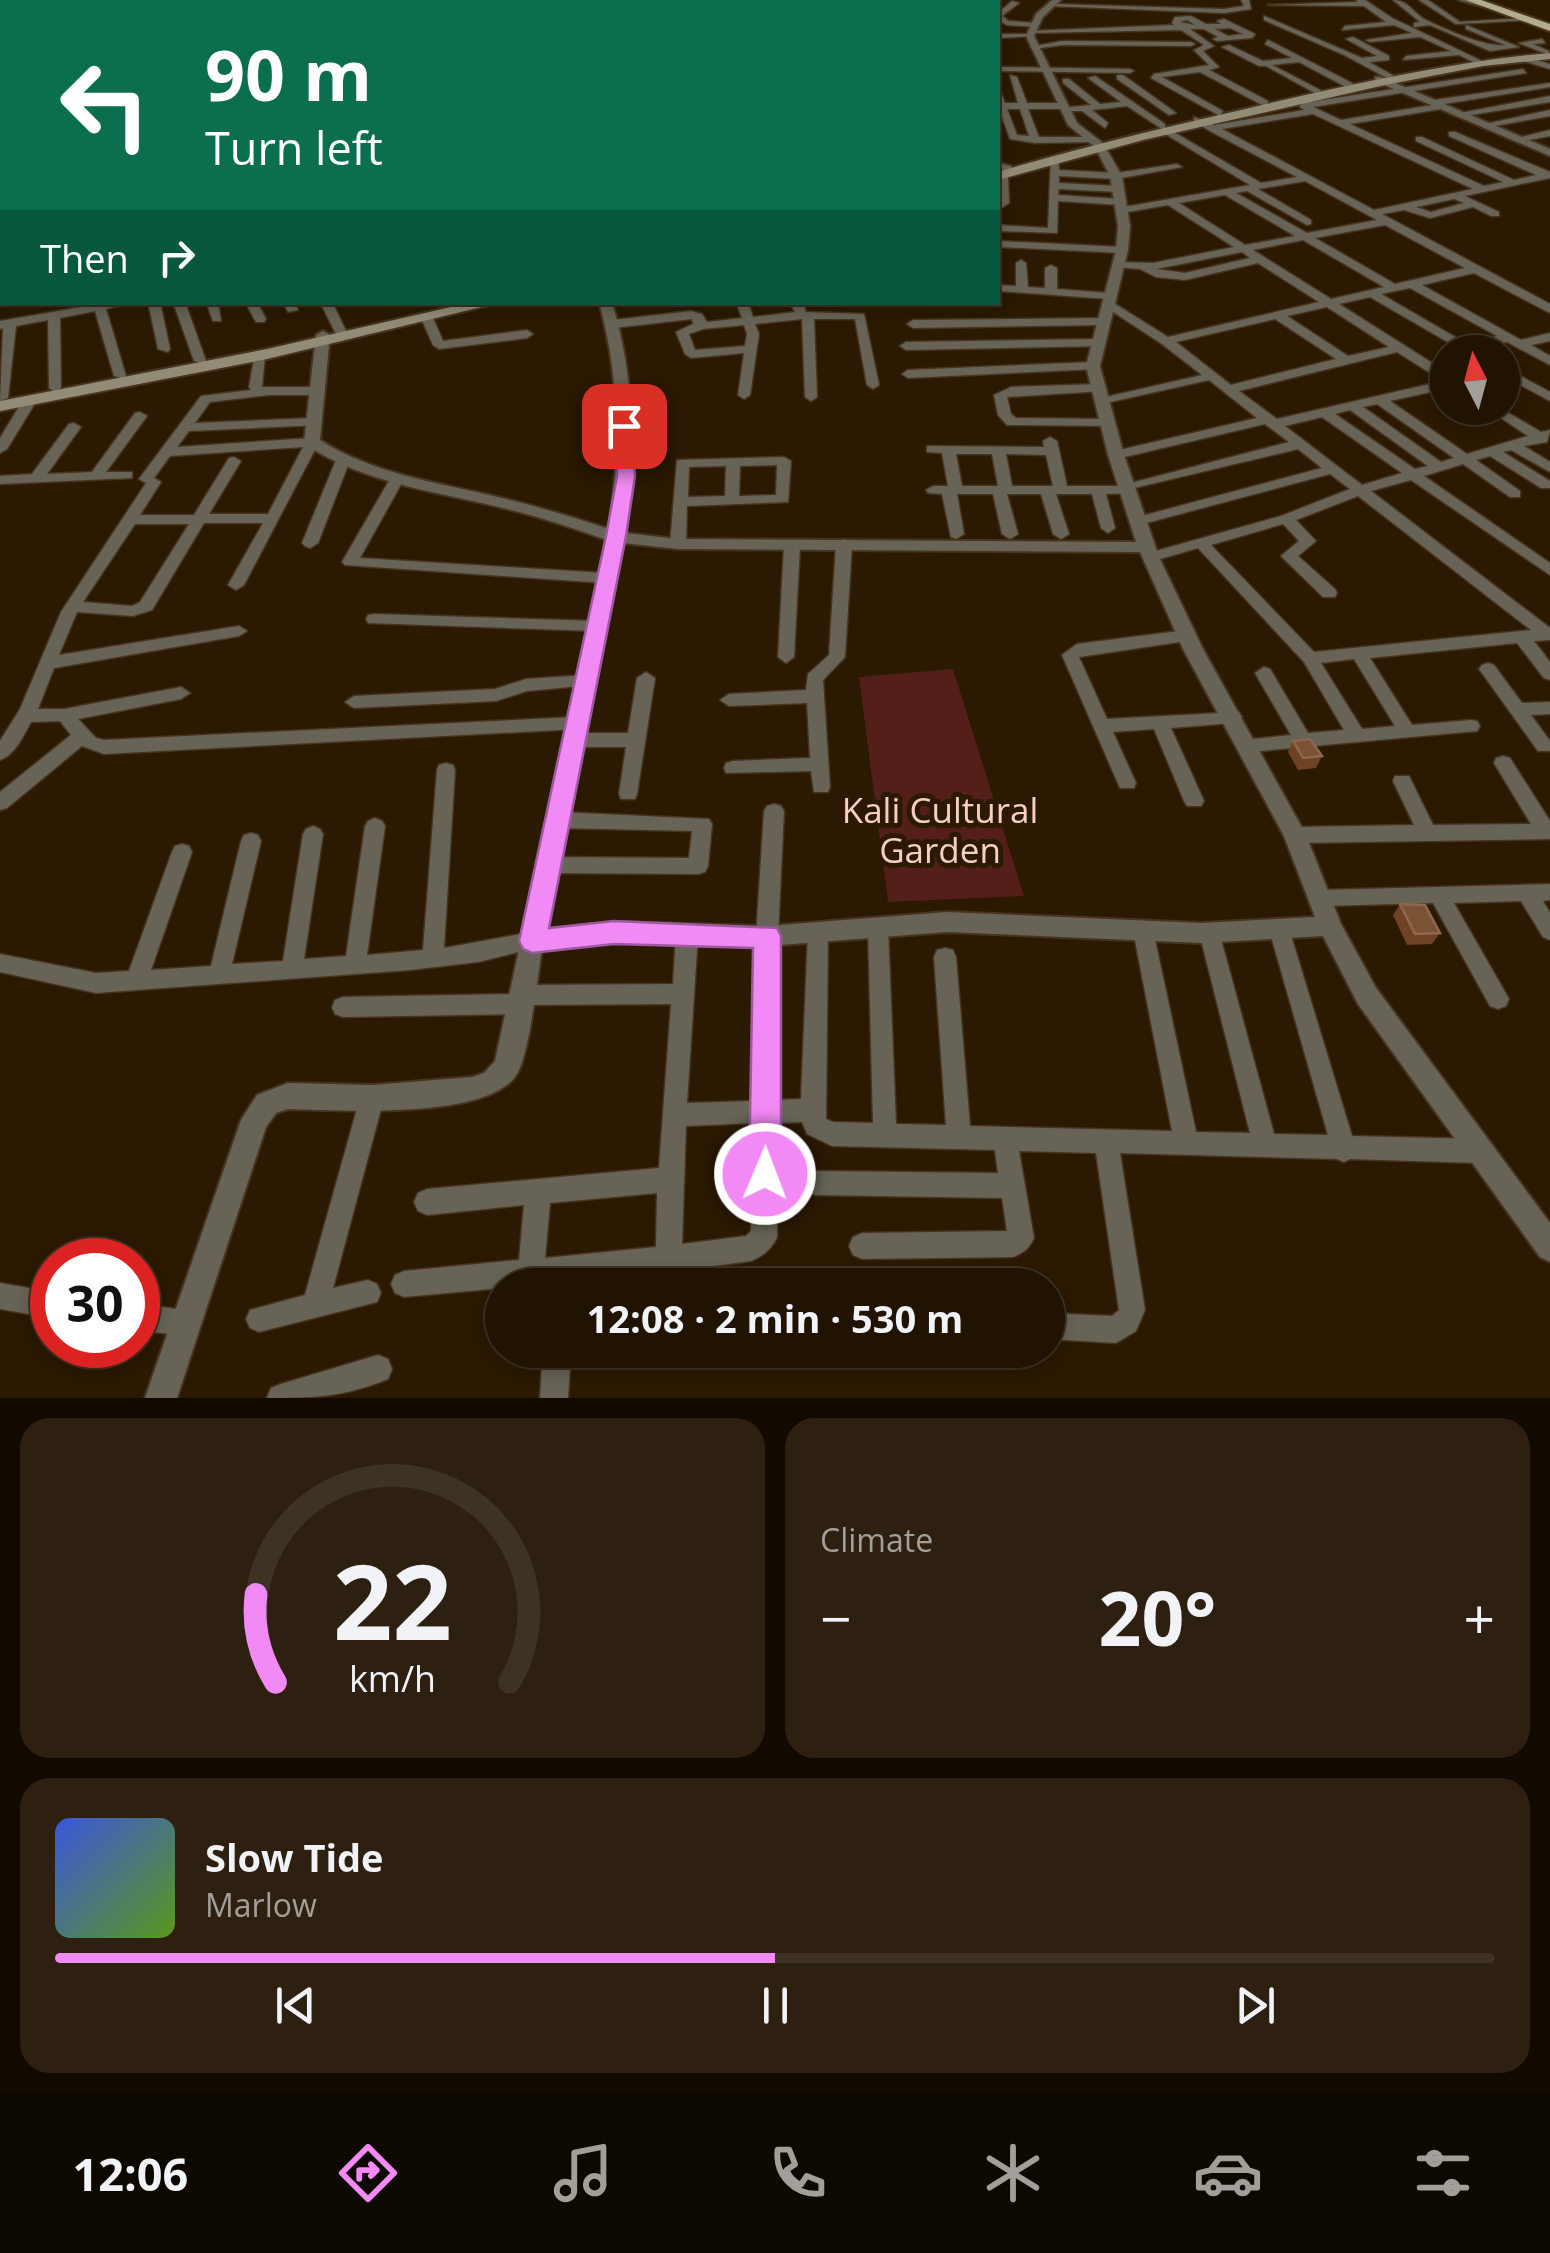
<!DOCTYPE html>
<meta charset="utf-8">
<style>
:root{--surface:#201301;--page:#2d2010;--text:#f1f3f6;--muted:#a29e99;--line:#3d3223;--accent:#f18af4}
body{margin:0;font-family:"Open Sans",sans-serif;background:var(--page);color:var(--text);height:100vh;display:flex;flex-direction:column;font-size:38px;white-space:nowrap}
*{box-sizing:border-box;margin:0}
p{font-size:32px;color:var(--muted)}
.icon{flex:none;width:55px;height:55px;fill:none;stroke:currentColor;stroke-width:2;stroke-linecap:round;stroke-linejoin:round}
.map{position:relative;height:1398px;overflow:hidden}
.drawer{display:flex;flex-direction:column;gap:20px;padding:20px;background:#120a01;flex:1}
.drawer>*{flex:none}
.guide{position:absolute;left:0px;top:0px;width:1000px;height:305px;box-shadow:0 5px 15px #0003,0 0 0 2px var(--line);background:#0b6e4f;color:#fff;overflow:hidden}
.needle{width:65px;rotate:354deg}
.tools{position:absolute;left:1430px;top:335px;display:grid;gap:20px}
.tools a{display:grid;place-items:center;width:90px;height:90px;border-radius:50%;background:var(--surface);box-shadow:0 5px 15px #0003,0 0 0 2px var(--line);font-size:50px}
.speed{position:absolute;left:30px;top:1238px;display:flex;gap:20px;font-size:50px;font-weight:700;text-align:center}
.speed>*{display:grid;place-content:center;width:130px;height:130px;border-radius:50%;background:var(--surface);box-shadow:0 5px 15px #0003,0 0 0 2px var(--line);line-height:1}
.speed .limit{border:15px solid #d22;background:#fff;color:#111}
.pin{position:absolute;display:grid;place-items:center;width:85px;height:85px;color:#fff;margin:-42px;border-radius:20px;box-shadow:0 5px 15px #0006}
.me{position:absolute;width:110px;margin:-55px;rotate:1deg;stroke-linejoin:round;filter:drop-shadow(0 0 8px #0008)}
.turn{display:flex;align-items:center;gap:35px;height:210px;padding:0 40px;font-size:45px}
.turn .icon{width:130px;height:130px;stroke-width:2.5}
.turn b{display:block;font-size:70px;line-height:85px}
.then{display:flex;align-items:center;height:95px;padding:0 40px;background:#0003;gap:20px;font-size:38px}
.big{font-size:75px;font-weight:700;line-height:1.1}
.drawer .widget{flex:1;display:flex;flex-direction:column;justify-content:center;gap:15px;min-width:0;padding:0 35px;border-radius:30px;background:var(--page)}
.drawer .dial{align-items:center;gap:0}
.dial svg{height:260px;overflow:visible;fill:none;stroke:var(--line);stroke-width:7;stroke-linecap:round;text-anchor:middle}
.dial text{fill:var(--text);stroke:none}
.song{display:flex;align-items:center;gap:30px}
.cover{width:120px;height:120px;border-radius:15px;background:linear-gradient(135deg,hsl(230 70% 55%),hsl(90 70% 35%))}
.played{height:10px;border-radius:5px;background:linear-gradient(90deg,var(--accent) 50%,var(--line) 50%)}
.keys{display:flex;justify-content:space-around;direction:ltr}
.heat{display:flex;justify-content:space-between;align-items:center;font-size:55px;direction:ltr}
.drawer .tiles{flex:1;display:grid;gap:20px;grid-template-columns:1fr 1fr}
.widget:last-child{grid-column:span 2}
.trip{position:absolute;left:485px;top:1268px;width:580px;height:100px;border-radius:50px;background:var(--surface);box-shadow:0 5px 15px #0003,0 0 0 2px var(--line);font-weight:700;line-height:100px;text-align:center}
.menu{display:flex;height:160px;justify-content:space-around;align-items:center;background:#0d0800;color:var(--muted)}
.menu .icon{width:70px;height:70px}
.menu .current{color:var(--accent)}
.menu b{font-size:45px;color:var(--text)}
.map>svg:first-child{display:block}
.green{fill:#531f18}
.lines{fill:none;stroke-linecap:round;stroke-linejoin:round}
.minor-casing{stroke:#46341e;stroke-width:3}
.tertiary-casing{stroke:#46341e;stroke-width:4}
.secondary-casing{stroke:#46341e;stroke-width:4}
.primary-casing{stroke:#46341e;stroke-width:4}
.minor{fill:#676356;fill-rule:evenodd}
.tertiary{fill:#676356;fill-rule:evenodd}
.secondary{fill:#928b75;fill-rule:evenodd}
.primary{fill:#b3ab8e;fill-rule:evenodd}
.wall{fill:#6f4223}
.building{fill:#7c5235;stroke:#8e684e;stroke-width:2.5}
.route{fill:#f18af4;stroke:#9d5a9f;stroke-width:2.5}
.labels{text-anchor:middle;stroke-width:10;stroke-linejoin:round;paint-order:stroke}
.park-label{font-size:35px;fill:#f5cec7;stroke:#2b1901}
</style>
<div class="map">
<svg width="1550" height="1398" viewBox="0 0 1550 1398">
<rect width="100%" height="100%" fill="#2b1901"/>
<!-- green -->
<path class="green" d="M953,669L1024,896L888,902L859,677Z"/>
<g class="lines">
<!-- minor casing -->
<g class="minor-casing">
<path id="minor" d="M491,0H557L488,2Z
M767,0H775L776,2H769Z
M829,0H838L840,2H832Z
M847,0H856L858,2H850Z
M866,0H875L877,2H869Z
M884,0H892L894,2H887Z
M1241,0H1249L1251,9L1224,13L1049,6L1053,4L1224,9L1244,6Z
M1356,0H1365L1392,18L1484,62L1477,64L1459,55L1403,60L1406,56L1451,51L1420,37L1370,42L1366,40L1412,33L1394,25L1342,30L1345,26L1386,22L1364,6L1268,5L1358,2Z
M1393,0C1409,0 1414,15 1428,21C1447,30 1484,47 1505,45L1466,29V25L1519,47L1490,51L1430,25L1414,27V23L1420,22Z
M1419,0H1428L1460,22L1526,18L1530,20L1456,24Z
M1012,1L1019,3L1002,16L1009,21L1037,23V27L1007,25L998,20V13Z
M1191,16L1206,24H1221L1217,21L1224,19L1255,34L1252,38L1217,41L1213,39L1218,37L1204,29H1190L1214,46L1203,51L1219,67L1209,70L1268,101V105H1262L1200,72L1162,77L1223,111L1220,116L1151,78L1154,74L1209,65L1194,50L1204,45L1181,30L1032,33L1028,31L1174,25L1172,23L1175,17ZM1187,20L1195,25L1180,22ZM1230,28L1243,34L1228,36L1215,29Z
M1264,16L1362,58L1377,56L1346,39L1353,37L1389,56V60L1369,62L1394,76L1387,78L1344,55L1264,20Z
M0,20H2V24H0Z
M998,34H1030L1034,36L998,38Z
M1542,39L1545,43L1533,44L1549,51V55L1519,43Z
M1268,40L1352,83L1353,85L1346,87L1299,62L1272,65L1322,91L1315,93L1266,66H1259L1222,47L1229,45L1263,61L1292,58L1265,44Z
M1062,41L1191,42L1195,44L1191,46L1062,45L1034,49L1030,47Z
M1523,56L1550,64V69L1520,60Z
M998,67L1130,69L1134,71L1130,73L998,71Z
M1523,69L1526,73L1313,107L1341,120L1432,105L1430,103L1434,100L1550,83V87L1444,104L1445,106L1441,109L1350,124L1484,186L1503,182L1416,141V137H1422L1514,180L1536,175L1449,136V132H1455L1550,172V178L1465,196L1499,212V216H1491L1473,207L1430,218L1404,210L1382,214L1550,304V313L1546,311L1474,273L1422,285L1521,340L1550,333V341L1531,345L1550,356V365L1507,342L1498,344L1503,348L1495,352H1465L1370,297L1339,304L1448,373V388L1390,401L1467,454L1528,436L1486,408H1500L1541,432L1550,430L1547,442L1524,446L1550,462V472L1511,450L1503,452L1550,481V488H1541L1490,456L1476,460L1520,491V497H1510L1463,464L1424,476L1550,563V575L1411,480L1371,491L1550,628V640L1534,641L1550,662V680L1544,678L1517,643L1370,658L1412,725L1471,720L1477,721L1480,726L1477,731L1249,752L1243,750L1240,745L1243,740L1291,735L1255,673L1264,667L1270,669L1308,733L1344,730L1304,662L1198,548L1150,562L1142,557L1145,554L1281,516L1350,489L1330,474L1139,525L1132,521L1134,518L1322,468L1298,449L1134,488L1133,493L1106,494L1115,528L1108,533L1101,528L1092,494H1056L1069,534L1061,539L1053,534L1041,494H1007L1018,534L1010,539L1002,534L993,494H957L964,534L956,539L951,537L942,494L928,493L926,490L933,486H948L942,453L927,452V446L1044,447L1043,441L1050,437L1057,441L1067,486H1119L1289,442L1265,424L1116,459L1109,455L1111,452L1257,418L1209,380L1097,405V399L1202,375L1162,344L1104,306V302H1112L1168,337L1319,302L1258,263L1185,280L1156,277L1140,269L1115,267L1113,265L1119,262L1153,263L1234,247L1168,205L1122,213L1118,212V208L1250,185L1162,132V129L1127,106L1092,110L1108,123L1105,128L1082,111H1070V107L1091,105L1063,83V79H1069L1100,104L1121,102L1088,78L1095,76L1165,124V127L1261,183L1297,177L1208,130L1194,121V117L1214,125L1304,110L1299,106L1303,103ZM1313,114L1473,189L1374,210L1222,129ZM1305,181L1377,220L1307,233L1236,193L1247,191L1307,225L1311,224V220L1258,189ZM1225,195L1295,236L1245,245L1179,203ZM1454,199L1464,203L1431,212L1416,207ZM1385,225L1465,268L1395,284L1315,238ZM1303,240L1384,287L1331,299L1253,250ZM1242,252L1250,258L1185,273L1156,269ZM1410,288L1497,336L1482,339L1480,342L1487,347L1479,351L1381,294ZM1327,307L1389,347L1348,356L1287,316ZM1275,319L1336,359L1231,385L1176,342ZM1397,352L1443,381L1277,419L1239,391ZM1377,404L1454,458L1441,462L1363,407ZM1350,410L1428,466L1415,469L1335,414ZM1322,417L1402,473L1362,485L1285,426ZM956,454H992L998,486H962ZM1006,454L1046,455L1053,486H1012ZM1358,496L1531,630L1314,652L1211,545L1283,524L1299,541L1281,556L1284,559L1323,597H1335L1337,593L1335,589L1298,556L1316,541L1296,520ZM1354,659L1395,726L1362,729L1321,663Z
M1010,75L1017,77L1027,103H1062L1066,106L1062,109H1028L1039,137H1088L1091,138V142L1035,143L1010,139L998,105V93H1001L1005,103H1018ZM1007,109H1020L1029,136L1017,135Z
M1117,75H1123L1176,113L1169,115L1117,79Z
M0,93L2,94V98L0,99Z
M1550,96V102L1459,117L1455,114Z
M0,106L2,107V111L0,112Z
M1550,110V116L1484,128L1480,125Z
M1550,130V136L1518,142L1513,139Z
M0,143H2V149H0Z
M1051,156L1059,158V170L1116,173L1177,164L1182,167L1116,179L1059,176V183L1119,186L1124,189L1119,192L1059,189L1058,195L1121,199L1126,202L1121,205L1058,201L1057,233L998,231V225L1048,228Z
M1003,172L1008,175L1009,203L998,210V175Z
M0,178H2V184H0Z
M0,193L2,194V200H0Z
M998,241L1122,247L1127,250L1122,253L998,247Z
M0,260H2V266H0Z
M1021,260L1026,263L1028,287L1045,288V268L1051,265L1057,268V289L1109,293L1115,296L1109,299L998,291V285L1016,286V263Z
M0,285H2V292H0Z
M92,302H132L106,309L126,376L124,379L114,376L95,311L60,318L61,388L55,392L49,388L48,320L16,326L8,398L0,401L3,328L0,329V321L93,305Z
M148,302H160L170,349L168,352L158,349Z
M173,302H185L206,361L204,364L194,361Z
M206,302H218L221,321H213Z
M245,302H257L266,319L264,322H256Z
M283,302H295L298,310L288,312Z
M320,302H332L346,331L344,334H336Z
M736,302H748L753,317L795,312L790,302H802L806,312L864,314L879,385L873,389L867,385L855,319H814L817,397L811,401L805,397L802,319L755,324L759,334L750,395L744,399L738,395L744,353L691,358L685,354L676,332L693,324L692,319L613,328L607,324L613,320L691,311L702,314L707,322L742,318ZM744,325L747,334L745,346L695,350L689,334L703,329Z
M427,314L433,318L443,341L527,330L533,334L527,338L439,349L433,345L421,318Z
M1105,318V324L1101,325L913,328L907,324L913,320Z
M1097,339L1103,343L1101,346L906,350L900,346L906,342Z
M255,353L265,356L262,387H315L321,391L315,395H269L210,402L195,423L313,418L320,422L318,425L189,431L177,447L312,438L319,442L244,585L236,590L228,585L263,523H204L152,610L133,616L77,612L59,655L239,626L247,631L239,636L54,668L38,709H64L181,687L190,693L181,699L78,719L96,738L104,740L577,717L586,723L577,729L104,754L82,746L7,808L0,810V792L71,735L60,721L31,722C24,735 15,755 0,760V741L20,709L61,612L146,483L139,479L201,396L251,390L249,387ZM303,447L268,514H209L241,461L234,457L229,458L194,515H140L161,482L154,478L170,456ZM135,524H189L140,602L132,606L83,602Z
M1093,362L1097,363V369L908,378L902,374L908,370Z
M1502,366L1550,392V401L1502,375Z
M1098,384L1103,385V391L1007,397L1011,414L1016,418L1107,419L1114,423L1112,426L1007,425L998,415L994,395L1011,387Z
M30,396L37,400L7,449L0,453V438L25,397Z
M140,412L147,416L106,472H132V478L0,484V476L32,474L69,424L74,423L81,427L47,474L92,472L135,413Z
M343,456L350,460L318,543L310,548L305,546L302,543L336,460Z
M784,457L791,461L788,502L687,506L686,544L683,547H673L670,544L677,460ZM777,465L776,495L739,496L740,466ZM726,466L725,496L688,497L689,467Z
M397,475L404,479L360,558L605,573L613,578L605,583L345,565L342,562L390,479Z
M844,539L852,544L845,657L823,680L830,787L828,792H814L811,771L726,773L724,768L726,763L733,761L810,758L807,703L729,706L720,700L729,694L806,690L808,674L829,655L836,544Z
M792,541L800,546L794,657L786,663L778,657L784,546Z
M374,614L596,621L604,626L596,631L368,623L366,619L368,615Z
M1187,630L1193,632L1195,636L1193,640L1079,657L1107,719L1239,712L1242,717L1233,723L1171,728L1204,801L1201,806H1187L1184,801L1154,729L1113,732L1136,783L1134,788H1120L1062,655L1077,644Z
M1488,663L1494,665L1522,703L1550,702V714L1531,715L1550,741V751H1538L1482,673L1479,669L1482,665Z
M646,672L655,678L637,794L635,799H621L619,794L626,747H575L569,745L566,740L569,735L575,733H628L637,678Z
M586,675L592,677L595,681L592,685L527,691L496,701L354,708L345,702L354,696L495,689L526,679Z
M1503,756L1510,758L1550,821V839L1295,843L1288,840L1285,835L1288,830L1295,827L1414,825L1393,781L1395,776H1409L1433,825L1531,824L1494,763L1496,758Z
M446,763L453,765L455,770L444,948L532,932L539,935L543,941L539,947L478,962L410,970L96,993L0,972V954L96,973L129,971L172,852L175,846L182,844L189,846L192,852L151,970L211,966L241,841L244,835L251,833L258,835L261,841L232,964L283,961L303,834L306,829L313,826L320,829L323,834L304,959L346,956L365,826L368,821L375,818L382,821L385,826L367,955L423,950L437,770L439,765Z
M774,804L781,806L784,811L778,936L777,1100L801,1099L808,932L811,926L818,923L825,926L828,932L826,1119L833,1122L873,1123L868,928L871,922L878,919L885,922L888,928L896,1124L946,1125L934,957L937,950L945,948L953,950L956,957L970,1126L1172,1131L1133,930L1136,924L1143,921L1150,924L1153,930L1196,1132L1250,1133L1199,932L1202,926L1209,923L1216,926L1219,932L1274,1134L1328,1135L1269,929L1272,923L1279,920L1286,923L1289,929L1352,1136L1480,1139L1489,1143L1492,1151L1489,1159L1480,1163L1350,1159L1344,1162L1337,1159L1120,1153L1145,1310L1136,1331L1116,1343L1048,1339V1313L1112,1316L1119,1310L1096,1153L1019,1151L1034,1238C1029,1249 1024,1252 1013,1257L862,1259L853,1255L849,1246L853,1237L862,1233L1007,1231L1002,1198L815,1195L806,1192L803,1183L806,1174L815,1171L998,1173L995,1150L832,1146L807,1134L802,1122L777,1123V1237C772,1249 763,1256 751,1261C669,1272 585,1285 502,1285V1288L404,1297L395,1293L391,1284L395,1275L404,1271L519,1260L524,1205L427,1215L418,1211L414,1202L418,1193L427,1189L659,1168L671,1004L531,1005L528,1011L520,1014L343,1017L335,1014L332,1007L335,1000L343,997L510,994L513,988L521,985L673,984L676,934L680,928L687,925L694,928L698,934L687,1103L754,1101L756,936L764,811L767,806ZM753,1123L751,1231L746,1236L682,1244L686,1126ZM657,1193L656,1247L545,1258L550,1203Z
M559,812L709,819L712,824L708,866L705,872L698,874L549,873L542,871L539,865L542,859L549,857L689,858L692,831L559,828L552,825L549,820L552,815Z
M1550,884V900L1543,901L1550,913V940L1543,937L1521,901L1454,903L1509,999L1506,1006L1498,1009L1490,1006L1433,903L1320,906L1313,904L1310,898L1313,892L1320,890Z
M372,1087L380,1090L384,1098L333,1288L368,1280L377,1284L381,1293L377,1302L259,1332L250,1328L246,1319L250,1310L305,1295L360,1098L364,1090Z
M0,1283L52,1292V1318L0,1309Z
M138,1304L185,1310L194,1314L198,1323L194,1332L185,1336L138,1330Z
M543,1350H571L568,1398H540Z
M378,1355L388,1359L392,1369L388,1379C343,1397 315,1398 267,1398L271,1388L281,1384Z"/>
</g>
<!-- tertiary casing -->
<g class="tertiary-casing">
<path id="tertiary" d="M524,0H532V2H524Z
M790,0H799L800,2H792Z
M1052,0H1061L1043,17L1034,36L1077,123L1103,143L1122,176L1130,226L1128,250L1100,366L1124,455L1159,557L1203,649L1306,835L1341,924L1376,988L1550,1223V1262L1540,1257L1358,1004L1323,936L1201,943L947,932L767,946L614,942L542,950C537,979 530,1049 518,1072C493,1121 338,1110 288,1109L276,1113L266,1127L177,1398H145L241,1120L257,1095L288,1083L372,1085L472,1077L484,1073L495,1061L607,540C573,528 538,516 503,508C435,491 367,484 306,445L304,442L316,335L323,331L330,335L320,440C372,473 430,481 489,495C530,504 569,516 609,529C620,452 620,378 599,302H612C635,379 636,454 625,533L678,539L1136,542L1108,455L1086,366L1116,250L1118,226L1110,176L1095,147L1068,125L1026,36L1036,14ZM623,543L678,549L1140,552L1183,649L1284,836L1315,917L1201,923L947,912L767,926L614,922L547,929Z
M1459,0H1474L1493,6L1489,8Z
M1375,77H1381L1550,149V156L1375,81Z
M2,81V88L0,89V82Z
M998,163L1011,166L1012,168L1007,171L998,169Z"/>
</g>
<!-- secondary casing -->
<g class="secondary-casing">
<path id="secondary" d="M1550,53V59L1483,66L1385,85L1143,140L998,180V172C1090,144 1185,123 1279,101C1369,81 1458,61 1550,53Z
M473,302H502L267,359L0,411V401L267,349Z"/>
</g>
<!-- primary casing -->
<g class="primary-casing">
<path id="primary" d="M1466,0H1481L1550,24V31Z"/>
</g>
<!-- minor -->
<use href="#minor" class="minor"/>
<!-- tertiary -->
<use href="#tertiary" class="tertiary"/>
<!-- secondary -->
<use href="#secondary" class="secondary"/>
<!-- primary -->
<use href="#primary" class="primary"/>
</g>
<!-- wall -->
<path class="wall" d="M1293,741L1322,756L1316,768L1298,770L1288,752Z
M1400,904L1440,933L1432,944L1407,945L1393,915Z"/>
<!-- building -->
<path class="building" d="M1310,739L1322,756L1303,758L1293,741Z
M1400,904L1425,905L1440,933L1415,934Z"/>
<!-- route -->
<path class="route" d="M624,421L633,426L635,476L626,536L549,928L614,921L777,928L781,936V1174L776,1186L765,1190L754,1186L749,1174L753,948L614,944L532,953L523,949L519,941L606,536L617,476L616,426Z"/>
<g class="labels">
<!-- park labels -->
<g class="park-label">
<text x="940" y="823">Kali Cultural<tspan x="940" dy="40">Garden</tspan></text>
</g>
</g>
</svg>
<div class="tools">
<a><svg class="needle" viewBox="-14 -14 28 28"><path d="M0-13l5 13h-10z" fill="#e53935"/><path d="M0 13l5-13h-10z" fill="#a29e99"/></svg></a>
</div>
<div class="speed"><div class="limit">30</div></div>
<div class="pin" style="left:624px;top:426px;background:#d93025"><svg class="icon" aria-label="arrive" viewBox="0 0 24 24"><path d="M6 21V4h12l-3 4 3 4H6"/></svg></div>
<svg class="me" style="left:765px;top:1174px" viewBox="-20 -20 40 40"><circle r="17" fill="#f18af4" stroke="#fff" stroke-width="3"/><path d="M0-11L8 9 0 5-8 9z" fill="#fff"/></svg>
<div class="trip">12:08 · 2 min · 530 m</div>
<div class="guide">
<div class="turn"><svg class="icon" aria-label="left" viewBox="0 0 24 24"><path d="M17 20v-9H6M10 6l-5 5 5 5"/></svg><div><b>90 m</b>Turn left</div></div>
<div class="then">Then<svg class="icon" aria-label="right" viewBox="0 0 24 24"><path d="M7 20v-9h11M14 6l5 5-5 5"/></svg></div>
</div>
</div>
<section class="drawer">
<div class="tiles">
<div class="widget dial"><svg viewBox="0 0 100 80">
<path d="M14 69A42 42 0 1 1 86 69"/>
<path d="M14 69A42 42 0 0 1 8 42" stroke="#f18af4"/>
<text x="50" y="56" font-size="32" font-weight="700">22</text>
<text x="50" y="72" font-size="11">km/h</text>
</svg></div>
<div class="widget"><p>Climate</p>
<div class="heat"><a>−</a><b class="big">20°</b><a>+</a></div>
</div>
<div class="widget">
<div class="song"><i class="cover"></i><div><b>Slow Tide</b><p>Marlow</p></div></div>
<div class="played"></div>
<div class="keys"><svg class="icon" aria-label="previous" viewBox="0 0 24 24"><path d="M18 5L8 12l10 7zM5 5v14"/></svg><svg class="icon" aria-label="pause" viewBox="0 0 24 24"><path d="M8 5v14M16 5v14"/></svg><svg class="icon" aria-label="next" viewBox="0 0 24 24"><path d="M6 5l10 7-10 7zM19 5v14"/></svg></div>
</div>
</div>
</section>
<nav class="menu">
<b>12:06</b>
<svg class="icon current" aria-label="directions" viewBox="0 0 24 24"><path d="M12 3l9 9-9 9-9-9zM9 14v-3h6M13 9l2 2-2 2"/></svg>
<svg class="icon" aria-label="music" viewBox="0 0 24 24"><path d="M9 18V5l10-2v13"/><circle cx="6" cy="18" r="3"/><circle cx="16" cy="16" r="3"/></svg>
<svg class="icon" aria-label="phone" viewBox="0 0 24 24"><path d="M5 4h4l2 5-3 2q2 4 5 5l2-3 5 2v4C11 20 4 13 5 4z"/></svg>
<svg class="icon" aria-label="climate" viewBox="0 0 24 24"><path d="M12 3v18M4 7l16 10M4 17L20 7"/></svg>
<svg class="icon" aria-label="car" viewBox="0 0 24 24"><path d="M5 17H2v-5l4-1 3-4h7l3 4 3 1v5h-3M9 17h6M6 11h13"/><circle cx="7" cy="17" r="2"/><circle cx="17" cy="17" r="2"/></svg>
<svg class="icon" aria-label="filters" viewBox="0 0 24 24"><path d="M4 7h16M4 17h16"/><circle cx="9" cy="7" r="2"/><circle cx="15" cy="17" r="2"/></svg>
</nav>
